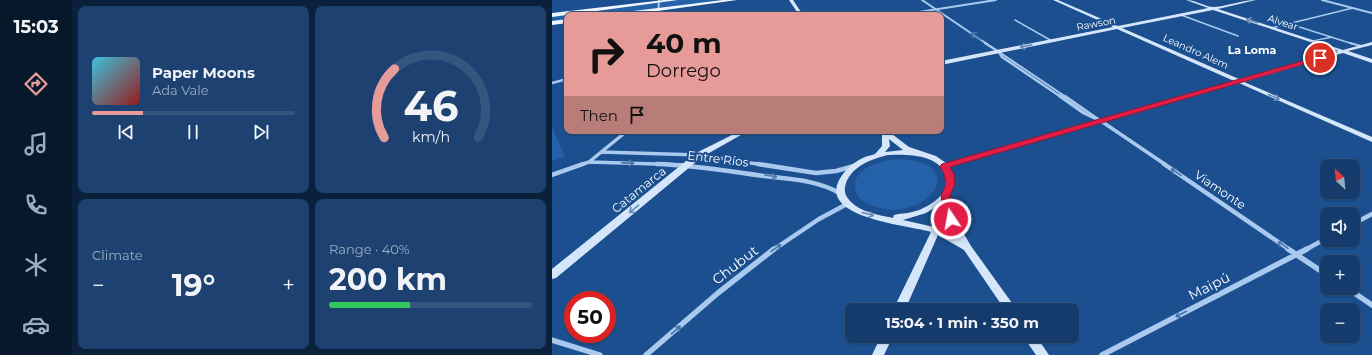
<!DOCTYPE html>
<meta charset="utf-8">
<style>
:root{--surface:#143b6b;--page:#1d4271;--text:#f1f3f6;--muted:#9dadc1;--line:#33557e;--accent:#e69b98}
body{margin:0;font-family:Montserrat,sans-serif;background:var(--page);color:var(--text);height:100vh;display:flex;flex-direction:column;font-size:15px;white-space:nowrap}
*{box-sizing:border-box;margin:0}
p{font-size:13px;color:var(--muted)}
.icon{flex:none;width:22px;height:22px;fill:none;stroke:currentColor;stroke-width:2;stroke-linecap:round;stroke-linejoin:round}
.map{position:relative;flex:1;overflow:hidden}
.side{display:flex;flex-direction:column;gap:6px;padding:6px;background:#0b203b;width:480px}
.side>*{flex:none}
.top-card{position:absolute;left:12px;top:12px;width:380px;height:122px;border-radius:8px;box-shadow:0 1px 3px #0004,0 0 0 1px var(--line);background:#e69b98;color:#111;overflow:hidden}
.needle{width:26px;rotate:333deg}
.buttons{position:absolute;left:768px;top:159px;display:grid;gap:8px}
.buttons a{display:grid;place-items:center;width:40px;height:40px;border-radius:8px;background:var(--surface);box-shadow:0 1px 3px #0004,0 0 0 1px var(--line);font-size:20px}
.speed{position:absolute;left:12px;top:291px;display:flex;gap:8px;font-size:20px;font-weight:700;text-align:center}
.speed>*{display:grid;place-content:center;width:52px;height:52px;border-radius:50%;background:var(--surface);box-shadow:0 1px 3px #0004,0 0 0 1px var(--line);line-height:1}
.speed .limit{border:6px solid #d22;background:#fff;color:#111}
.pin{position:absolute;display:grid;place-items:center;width:34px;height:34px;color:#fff;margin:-17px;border:2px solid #fff;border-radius:50%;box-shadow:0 1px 4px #0007}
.me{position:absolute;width:44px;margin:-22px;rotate:348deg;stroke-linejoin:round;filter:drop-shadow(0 0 3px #0008)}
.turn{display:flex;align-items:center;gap:14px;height:84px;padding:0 16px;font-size:18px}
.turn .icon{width:52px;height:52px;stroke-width:2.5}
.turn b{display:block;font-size:28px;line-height:34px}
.then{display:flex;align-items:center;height:38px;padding:0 16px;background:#0003;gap:8px;font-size:15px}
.big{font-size:30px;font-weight:700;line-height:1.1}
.side .widget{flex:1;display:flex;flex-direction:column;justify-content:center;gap:6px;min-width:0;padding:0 14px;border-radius:8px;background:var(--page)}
.side .dial{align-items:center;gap:0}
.dial svg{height:104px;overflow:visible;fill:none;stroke:var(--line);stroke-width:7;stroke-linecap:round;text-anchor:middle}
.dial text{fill:var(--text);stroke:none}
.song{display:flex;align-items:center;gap:12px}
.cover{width:48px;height:48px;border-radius:6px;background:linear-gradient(135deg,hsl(190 70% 55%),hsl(0 70% 35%))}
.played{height:4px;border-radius:2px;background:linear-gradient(90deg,var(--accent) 25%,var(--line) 25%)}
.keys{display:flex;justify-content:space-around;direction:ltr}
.heat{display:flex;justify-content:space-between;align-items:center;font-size:22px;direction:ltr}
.charge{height:6px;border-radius:3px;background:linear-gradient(90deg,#34c759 40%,var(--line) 0)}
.side .tiles{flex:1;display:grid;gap:6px;grid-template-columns:repeat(2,1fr)}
.trip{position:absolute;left:293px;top:303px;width:234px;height:40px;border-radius:8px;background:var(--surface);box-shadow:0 1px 3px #0004,0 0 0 1px var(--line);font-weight:700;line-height:40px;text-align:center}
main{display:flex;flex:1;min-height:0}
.tab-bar{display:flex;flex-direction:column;width:72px;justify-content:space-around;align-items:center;background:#08182b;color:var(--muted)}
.tab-bar .icon{width:28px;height:28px}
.tab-bar .selected{color:var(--accent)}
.tab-bar b{font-size:18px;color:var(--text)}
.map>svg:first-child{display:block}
.green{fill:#2461a8}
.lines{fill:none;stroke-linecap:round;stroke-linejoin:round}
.lane-far2{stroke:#a9c9ee;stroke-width:1.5}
.lane-far1{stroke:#a9c9ee;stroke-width:2}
.lane{stroke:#a9c9ee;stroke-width:2.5}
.street-far4{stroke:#a9c9ee;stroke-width:2}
.street-far3{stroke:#a9c9ee;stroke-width:2.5}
.street-far2{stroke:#a9c9ee;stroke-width:3.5}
.street-far1{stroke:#a9c9ee;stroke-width:4.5}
.street{stroke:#a9c9ee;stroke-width:5.5}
.secondary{fill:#d6e6fa;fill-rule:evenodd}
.primary{fill:#f0f6ff;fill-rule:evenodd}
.oneway{stroke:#668bba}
.oneway2{stroke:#4674ac}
.route{fill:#e11d48;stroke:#92132f}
.labels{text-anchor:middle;stroke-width:4;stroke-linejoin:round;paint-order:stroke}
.far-street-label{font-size:10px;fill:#fff;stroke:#1b4f8f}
.far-neighbourhood-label{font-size:11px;font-weight:bold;fill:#fff;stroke:#1b4f8f}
.street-label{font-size:12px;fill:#fff;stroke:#1b4f8f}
.near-street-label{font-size:14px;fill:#fff;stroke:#1b4f8f}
</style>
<main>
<nav class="tab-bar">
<b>15:03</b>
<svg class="icon selected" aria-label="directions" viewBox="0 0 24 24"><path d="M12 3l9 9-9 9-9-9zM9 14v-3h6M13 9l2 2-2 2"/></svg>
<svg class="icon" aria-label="music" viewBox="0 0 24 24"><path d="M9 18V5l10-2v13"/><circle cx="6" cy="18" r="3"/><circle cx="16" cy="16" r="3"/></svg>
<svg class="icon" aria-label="phone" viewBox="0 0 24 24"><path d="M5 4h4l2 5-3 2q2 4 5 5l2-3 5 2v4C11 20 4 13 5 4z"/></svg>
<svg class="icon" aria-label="climate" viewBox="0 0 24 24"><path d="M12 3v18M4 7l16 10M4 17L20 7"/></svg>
<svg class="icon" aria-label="car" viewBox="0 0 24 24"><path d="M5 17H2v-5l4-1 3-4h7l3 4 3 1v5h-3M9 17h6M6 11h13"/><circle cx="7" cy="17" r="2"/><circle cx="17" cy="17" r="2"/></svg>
</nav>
<section class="side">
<div class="tiles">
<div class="widget">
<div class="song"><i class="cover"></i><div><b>Paper Moons</b><p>Ada Vale</p></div></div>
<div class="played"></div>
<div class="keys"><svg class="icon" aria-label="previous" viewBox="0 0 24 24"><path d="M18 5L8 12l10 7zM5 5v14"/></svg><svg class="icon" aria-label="pause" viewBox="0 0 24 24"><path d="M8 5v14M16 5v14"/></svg><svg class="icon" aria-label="next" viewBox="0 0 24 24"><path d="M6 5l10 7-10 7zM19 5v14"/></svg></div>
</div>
<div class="widget dial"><svg viewBox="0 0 100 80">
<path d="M14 69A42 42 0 1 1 86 69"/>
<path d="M14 69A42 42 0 0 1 22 16" stroke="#e69b98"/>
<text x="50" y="56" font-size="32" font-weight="700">46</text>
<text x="50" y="72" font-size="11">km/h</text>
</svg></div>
<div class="widget"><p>Climate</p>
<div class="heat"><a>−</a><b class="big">19°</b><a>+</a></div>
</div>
<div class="widget"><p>Range · 40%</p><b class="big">200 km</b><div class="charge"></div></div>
</div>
</section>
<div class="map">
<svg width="820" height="355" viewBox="0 0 820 355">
<rect width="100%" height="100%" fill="#1b4f8f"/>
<!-- green -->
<path class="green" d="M124,0H183L65,15H15V21L0,23V15Z
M0,127L13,157L0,161Z
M343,159C424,159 374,228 318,205C311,202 304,197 303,188C300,168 329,161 343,159Z"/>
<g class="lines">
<!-- lane-far2 -->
<path class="lane-far2" d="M629,15L686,36
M463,20L500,41
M738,24L801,44
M719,28L801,8
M761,41L780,37"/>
<!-- lane-far1 -->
<path class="lane-far1" d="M798,43L809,46
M447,52L514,97"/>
<!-- lane -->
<path class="lane" d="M513,96L546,119"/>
<!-- street-far4 -->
<path class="street-far4" d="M370,0L435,44
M770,0L820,13
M106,15L107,0
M348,15L444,0"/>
<!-- street-far3 -->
<path class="street-far3" d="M433,43L447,52L450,57L509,97
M0,83L15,79"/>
<!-- street-far2 -->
<path class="street-far2" d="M508,96L532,113L549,121L614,165
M49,152L147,155L212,165
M37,162L75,131
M28,165L37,162L137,165"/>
<!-- street-far1 -->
<path class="street-far1" d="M105,164C141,165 176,171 212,176C237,179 267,180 289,194
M206,164L264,173L284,171L302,166
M612,164L738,250
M0,175L31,164
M801,224L820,214
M221,250L267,219L295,204
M753,250L775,238"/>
<!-- street -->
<path class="street" d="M736,249L775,275
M795,288L820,305
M0,340L48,355
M94,355L166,293L222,249
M550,355L755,249"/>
<!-- secondary -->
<path class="secondary" d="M237,0H241L251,15H247Z
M501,0H506L566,26L656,8L634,0C644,0 653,7 662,7C676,6 690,0 704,0L666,9L791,50L820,42V45L796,51L820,59V63L791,53L692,82L820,137V142L687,83L397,167L401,174L402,184L398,196L403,219L419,246L465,310H453L412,250L386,235L353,310H341L379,232C356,225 258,218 291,174C297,166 306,159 316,156C319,155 322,155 324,153C326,151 328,148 330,146V133L329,131H336L357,147L384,156L394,163L682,81L565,29L389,65V61L561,27ZM661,10L786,51L687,79L570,28ZM337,139L351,150L333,152L338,146ZM336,155C354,154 391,154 393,178C394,183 393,191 389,195C383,203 370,210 360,212C354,214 348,213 342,215L341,218C327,215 308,212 298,201C294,197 292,192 293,187C297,167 319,159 336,155ZM391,203L394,218L382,227L351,220L374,213ZM398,225L404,236L391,230Z
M188,131H196L150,157L4,278L0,279V269L144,153Z
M329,336H341L332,355H320Z
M471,336H484L497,355H484Z"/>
<!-- primary -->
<path class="primary" d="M112,0H126L0,17V13Z
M171,0H185L77,15H62L65,13Z
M15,19V23L0,25V21Z"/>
</g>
<!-- one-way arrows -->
<defs><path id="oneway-shaft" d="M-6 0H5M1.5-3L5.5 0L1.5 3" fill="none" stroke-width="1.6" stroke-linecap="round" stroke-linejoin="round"/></defs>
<g class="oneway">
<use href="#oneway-shaft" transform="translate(700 21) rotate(-162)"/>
<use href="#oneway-shaft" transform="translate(474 46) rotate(169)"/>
<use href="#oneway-shaft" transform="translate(722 97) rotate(24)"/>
<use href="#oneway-shaft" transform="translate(82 209) rotate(141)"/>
<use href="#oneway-shaft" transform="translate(316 214) rotate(15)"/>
</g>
<g class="oneway2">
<use href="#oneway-shaft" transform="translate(424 36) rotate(-146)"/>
<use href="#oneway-shaft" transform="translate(76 163) rotate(1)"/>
<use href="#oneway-shaft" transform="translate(624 172) rotate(-146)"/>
<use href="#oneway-shaft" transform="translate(219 176) rotate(9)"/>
<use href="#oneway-shaft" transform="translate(731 245) rotate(-146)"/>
<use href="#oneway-shaft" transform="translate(224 248) rotate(-35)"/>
<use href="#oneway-shaft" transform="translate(629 314) rotate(153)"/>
<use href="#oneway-shaft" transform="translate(124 330) rotate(-41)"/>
</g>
<!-- route -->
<path class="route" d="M768,56L771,58L770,59L398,167L402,174L403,184L398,196L404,219L399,223L394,219L389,196L394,184L392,174L388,166L390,164Z"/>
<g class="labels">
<!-- far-street labels -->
<g class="far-street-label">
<text transform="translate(731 22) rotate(18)" y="4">Alvear</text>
<text transform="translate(544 23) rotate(-11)" y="4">Rawson</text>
<text transform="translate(644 51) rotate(24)" y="4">Leandro Alem</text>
</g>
<!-- far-neighbourhood labels -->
<g class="far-neighbourhood-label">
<text x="700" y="54">La Loma</text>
</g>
<!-- street labels -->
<g class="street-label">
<text transform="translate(166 159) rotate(7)" y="4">Entre Ríos</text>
<text transform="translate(87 190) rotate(-39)" y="4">Catamarca</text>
<text transform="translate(668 190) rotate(34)" y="4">Viamonte</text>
</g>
<!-- near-street labels -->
<g class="near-street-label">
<text transform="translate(183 265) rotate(-38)" y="5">Chubut</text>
<text transform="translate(657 286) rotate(-27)" y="5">Maipú</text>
</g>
</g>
</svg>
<div class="buttons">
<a><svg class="needle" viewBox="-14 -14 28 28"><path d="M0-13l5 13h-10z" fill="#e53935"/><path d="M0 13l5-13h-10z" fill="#9dadc1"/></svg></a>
<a><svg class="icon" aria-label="sound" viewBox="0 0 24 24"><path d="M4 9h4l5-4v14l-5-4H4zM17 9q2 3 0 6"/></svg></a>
<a>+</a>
<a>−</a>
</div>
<div class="speed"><div class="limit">50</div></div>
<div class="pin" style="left:768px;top:58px;background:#d93025"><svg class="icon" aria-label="arrive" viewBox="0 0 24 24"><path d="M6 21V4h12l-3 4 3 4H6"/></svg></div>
<svg class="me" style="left:399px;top:219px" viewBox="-20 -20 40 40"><circle r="17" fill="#e11d48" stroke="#fff" stroke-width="3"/><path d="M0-11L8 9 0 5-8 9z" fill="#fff"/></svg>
<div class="trip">15:04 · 1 min · 350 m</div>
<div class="top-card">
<div class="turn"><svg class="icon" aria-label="right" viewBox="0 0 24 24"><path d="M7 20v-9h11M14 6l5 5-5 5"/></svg><div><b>40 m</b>Dorrego</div></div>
<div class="then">Then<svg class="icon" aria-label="arrive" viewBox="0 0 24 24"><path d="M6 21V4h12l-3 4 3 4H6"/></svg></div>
</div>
</div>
</main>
